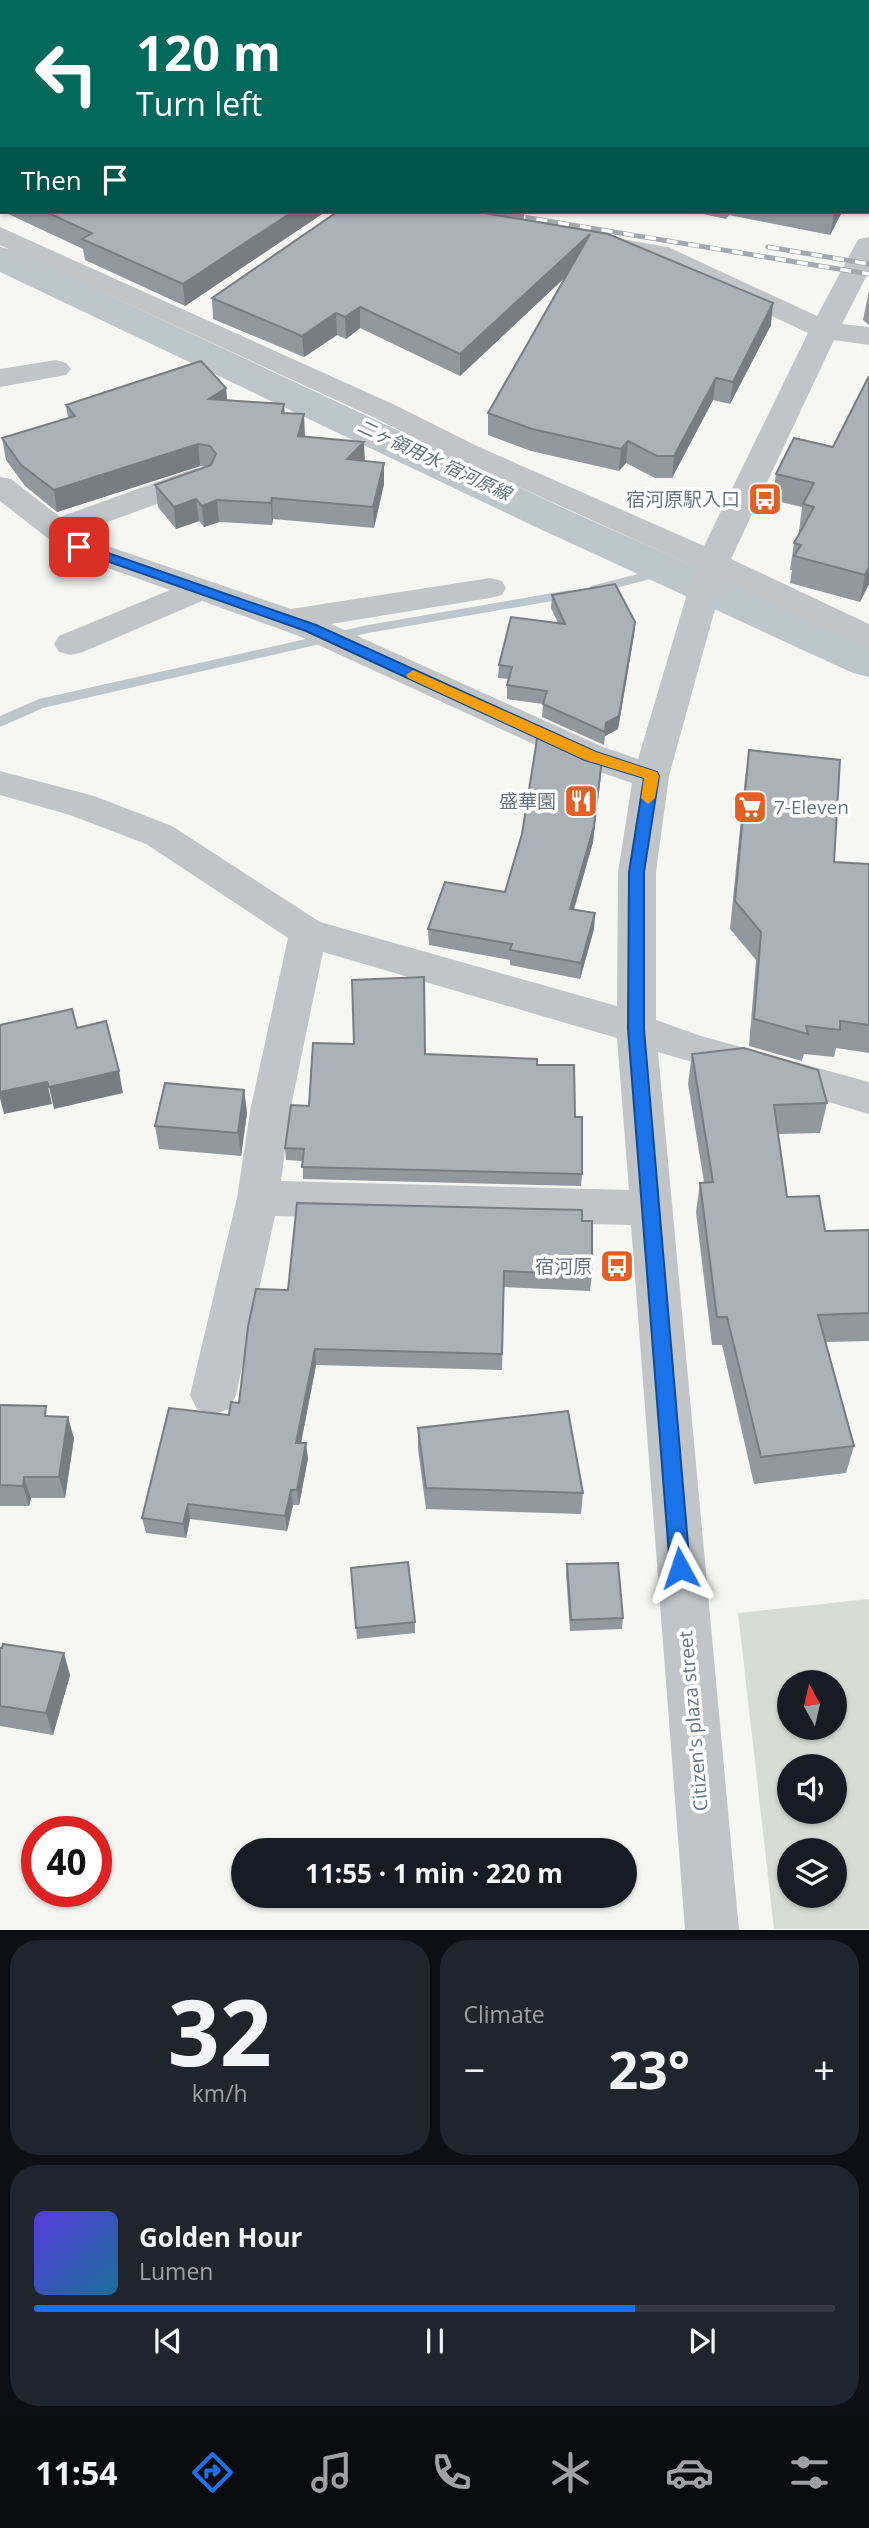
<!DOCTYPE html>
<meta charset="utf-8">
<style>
:root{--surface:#171b24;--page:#20242c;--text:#f1f3f6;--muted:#9ea1a6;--line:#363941;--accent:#1a73e8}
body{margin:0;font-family:"Open Sans","Noto Sans JP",sans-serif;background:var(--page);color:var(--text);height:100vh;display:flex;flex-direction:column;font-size:26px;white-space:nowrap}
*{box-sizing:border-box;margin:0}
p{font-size:23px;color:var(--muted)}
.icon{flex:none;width:38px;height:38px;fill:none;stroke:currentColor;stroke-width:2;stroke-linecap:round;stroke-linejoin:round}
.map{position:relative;height:1930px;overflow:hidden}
.sheet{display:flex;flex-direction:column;gap:10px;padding:10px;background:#0d0f14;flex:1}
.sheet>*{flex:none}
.top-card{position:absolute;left:0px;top:0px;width:870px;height:214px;box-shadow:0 2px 5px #0004;background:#00695c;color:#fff;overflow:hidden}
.needle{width:46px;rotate:352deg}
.tools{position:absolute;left:777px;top:1670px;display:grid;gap:14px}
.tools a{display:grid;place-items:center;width:70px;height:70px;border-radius:50%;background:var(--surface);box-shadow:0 2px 5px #0004;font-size:35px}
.speed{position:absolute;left:21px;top:1816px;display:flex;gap:14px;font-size:35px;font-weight:700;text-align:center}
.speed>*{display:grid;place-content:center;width:91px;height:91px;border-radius:50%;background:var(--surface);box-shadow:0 2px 5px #0004;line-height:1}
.speed .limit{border:10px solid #d22;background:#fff;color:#111}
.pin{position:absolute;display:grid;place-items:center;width:60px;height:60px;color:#fff;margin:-30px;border-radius:14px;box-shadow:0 4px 10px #0006}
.me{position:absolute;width:77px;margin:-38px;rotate:355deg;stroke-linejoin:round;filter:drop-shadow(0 0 5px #0008)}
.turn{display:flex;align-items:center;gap:24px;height:147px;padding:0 21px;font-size:32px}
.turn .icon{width:91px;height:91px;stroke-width:2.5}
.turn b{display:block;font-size:49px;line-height:60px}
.then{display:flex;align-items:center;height:66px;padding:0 21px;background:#0003;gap:14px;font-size:26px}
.big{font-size:52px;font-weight:700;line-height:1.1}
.sheet .widget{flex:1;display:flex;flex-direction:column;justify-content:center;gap:10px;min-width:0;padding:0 24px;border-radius:28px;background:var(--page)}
.sheet .dial{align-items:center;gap:0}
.dial b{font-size:91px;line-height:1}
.song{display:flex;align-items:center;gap:21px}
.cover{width:84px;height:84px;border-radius:10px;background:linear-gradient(135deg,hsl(250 70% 55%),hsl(200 70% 35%))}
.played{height:7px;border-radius:4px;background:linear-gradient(90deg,var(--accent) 75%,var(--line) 75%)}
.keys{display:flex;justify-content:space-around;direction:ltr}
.heat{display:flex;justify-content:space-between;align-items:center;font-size:38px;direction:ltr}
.sheet .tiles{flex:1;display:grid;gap:10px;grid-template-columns:1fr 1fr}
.widget:last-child{grid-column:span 2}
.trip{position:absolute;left:231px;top:1838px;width:406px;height:70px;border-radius:35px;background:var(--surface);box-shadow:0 2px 5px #0004;font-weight:700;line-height:70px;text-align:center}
.tab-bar{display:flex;height:112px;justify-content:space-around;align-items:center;background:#090b0e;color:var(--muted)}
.tab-bar .icon{width:49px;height:49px}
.tab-bar .current{color:var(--accent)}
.tab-bar b{font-size:32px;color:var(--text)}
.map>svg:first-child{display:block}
.green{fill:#d7ddd4;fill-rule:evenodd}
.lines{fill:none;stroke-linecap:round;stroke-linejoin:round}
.stream{fill:#bcc6cb;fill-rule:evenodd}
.canal{fill:#bcc6cb;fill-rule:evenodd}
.minor{fill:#c1c5c8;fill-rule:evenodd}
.rail-casing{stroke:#a4a9af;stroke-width:5}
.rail{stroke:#fff;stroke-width:3.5;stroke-dasharray:11;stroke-linecap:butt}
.wall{fill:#92999e}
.shaded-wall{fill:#777d81}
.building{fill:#aab2b8;stroke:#777d81;stroke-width:2}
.route{fill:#1a73e8;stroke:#114b97;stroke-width:2}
.slow{fill:#f59e0b}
.labels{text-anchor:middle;stroke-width:7;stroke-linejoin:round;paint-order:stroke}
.far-water-label{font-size:18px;font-style:italic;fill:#607680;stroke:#fff}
.poi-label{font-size:19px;fill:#657484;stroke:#fff;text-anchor:end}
.street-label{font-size:19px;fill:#657484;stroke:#fff}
</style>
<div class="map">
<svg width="869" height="1930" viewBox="0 0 869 1930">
<rect width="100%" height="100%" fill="#f6f6f3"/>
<!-- green -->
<path class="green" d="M869,1599V1929H774L738,1613ZM789,1682H835V1727H789ZM789,1766H835V1811H789ZM789,1850H835V1895H789Z"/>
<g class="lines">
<!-- stream -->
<path class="stream" d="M665,567L672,571L670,574L596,593L589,589L591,586Z
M570,590L577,594L575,597L368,633L43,708L0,727V716L39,699L368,625Z"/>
<!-- canal -->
<path class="canal" d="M0,247L13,250L570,511L869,644V677L853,673L540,529L0,272Z"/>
<!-- minor -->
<path class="minor" d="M868,165H869V181H868Z
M0,227L395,405L477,446L704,546L808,333L651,260L589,249L585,243L589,237L599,235L668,247L817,316L855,245L859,239L869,237V271L842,324L869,327V345L834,340L731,559L869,624V648L723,580L669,776L656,872V1020L701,1036L869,1082V1114L658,1052L739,1930H685L631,1225L275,1216L236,1395L229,1409L213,1415L197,1409L190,1395L237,1198L250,1111L288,938L146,844L70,815L0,795V771L94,796L172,826L320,922L617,1006L618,872L632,783L579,765L299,636L202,601L83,652L71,655L59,652L54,644L59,636L170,590L68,554L0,501V477L11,479L60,517L190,470L201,468L212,470L216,477L212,484L80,532L90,540L291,609L490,578L502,581L506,588L502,595L490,598L331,624L603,747L638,759L695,567L455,458L373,417L0,245ZM323,952L617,1038L629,1190L281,1181L290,1111Z
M56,360L66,363L71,369L66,375L0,387V369Z"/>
<!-- rail casing -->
<g class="rail-casing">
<path id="rail" d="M493,212L869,274
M768,247L869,264"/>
</g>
<!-- rail -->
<use href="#rail" class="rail"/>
</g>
<!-- wall -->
<path class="wall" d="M0,0L2,2V211L0,210Z
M4,212H325L185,306L85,260L83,249Z
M337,212H524V220L771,325L730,404L713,400L672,478H655L626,463L619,471L531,451L488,435V413L565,277L460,376L360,328L346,339L337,335L304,357L213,319L212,298Z
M694,212H842L830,235L729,215L726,219Z
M869,291V325L863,320Z
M869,376V584L860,602L790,583L792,570H790L794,543L801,531H799L802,507L772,500L776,474L833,447Z
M226,388L227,400L284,404L285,413L305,437L365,461L384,463V484L374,528L273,519L272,525L219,522L204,527L199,521L176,529L158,507L155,485L207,467L200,466L57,512L25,486L6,460L2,438L68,418L66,405Z
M552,595L635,622L634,635L618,729L605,736L604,745L542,717L543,704L507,699V685L509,679L498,678L499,665L558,623L551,608Z
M749,750L834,862L869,864V1053L836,1048L834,1057L804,1054L802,1061L749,1046L756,960L730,929L745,778Z
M601,775L593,842L574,910L595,913L594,929L580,979L510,965V960L429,945L428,929L505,892Z
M425,1054L537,1065L575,1117L582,1174L581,1186L303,1179V1161L286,1160L285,1148L309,1106Z
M692,1054L827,1103L820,1133L778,1134L787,1197L825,1231L869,1230V1341L825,1342L854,1446L846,1473L754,1484L722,1345H712L696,1212L700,1183L704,1182L688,1084Z
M244,1090L247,1113L241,1156L159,1149L155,1126Z
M582,1221L592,1275L590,1291L504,1287L502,1370L316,1365L301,1443L308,1458L299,1505H293L287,1531L190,1519L186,1538L146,1533L142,1518L239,1403L288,1290Z
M0,1405L49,1416L74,1438L65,1498H31L29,1506H0Z
M418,1428L583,1493L581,1514L426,1509L418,1449Z
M567,1564L623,1618L622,1629L570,1631L566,1574Z
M351,1568L415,1622V1633L357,1639Z
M0,1648L70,1675L53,1735L0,1726Z"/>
<!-- shaded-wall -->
<path class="shaded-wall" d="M869,139V156L868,157V140Z
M292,212H325L185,306L183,284Z
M834,212H842L830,235L834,213Z
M590,234L588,256L460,376V354Z
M773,303L771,325L730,404L733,382Z
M360,307V328L346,339L345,317Z
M336,313L337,335L304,357L302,336Z
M716,378L713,400L672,478L674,456Z
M226,388L228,409L209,399Z
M304,414L305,436L299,458L298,436Z
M628,441L626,463L619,471L621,449Z
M364,442L365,464L347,459Z
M198,444L200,466L57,512L54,490Z
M384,463V484L374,528L373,507Z
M272,498L273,519L272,525L271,503Z
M196,499L199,521L176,529L174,507Z
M217,500L219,522L204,527L202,506Z
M869,567V584L860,602L865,575Z
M635,622L634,635L618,729L605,736L604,745L606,723Z
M602,759L593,842L569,925L570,909Z
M595,913L594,929L580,979L581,963Z
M119,1071L123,1093L54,1109L49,1087Z
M47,1082L52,1104L4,1114L0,1098V1092Z
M244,1090L247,1113L241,1156L238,1133Z
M315,1349L316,1365L298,1458L296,1443Z
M68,1417L74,1438L65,1498L59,1477Z
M306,1443L308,1458L299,1505L297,1490Z
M24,1477L31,1498L29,1506L23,1486Z
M291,1490L293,1505L287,1531L285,1516Z
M188,1504L190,1519L186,1538L183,1524Z
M64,1653L70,1675L53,1735L46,1713Z"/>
<!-- building -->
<path class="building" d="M2,0H869V139L868,140V2H2V191L0,190V2H2Z
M46,212H292L183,284L82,239L92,233Z
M337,212H478L608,234L773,303L733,382L716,378L674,456H657L628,441L621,449L532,429L488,413L590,234L460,354L360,307L345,317L336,313L302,336L212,298Z
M201,361L226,388L209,399L284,404L282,413L304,414L298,436L364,442L347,459L384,463L373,507L272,498L271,503L217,500L202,506L196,499L174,507L155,485L211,465L216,454L210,446L198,444L54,490L21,465L2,438L75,416L66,405Z
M869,376V567L865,575L794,556L801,545L794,543L814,507L803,504L814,483L776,474L794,438L833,447Z
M615,584L635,622L619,716L606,723L605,732L543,704L547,691L507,685L512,667L499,665L511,617L565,624L552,595Z
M538,733L602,759L594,826L570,909L595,913L581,963L510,950L512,944L428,929L445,882L505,892L522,834Z
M749,750L840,760L834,862L869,864V1025L840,1021V1030L806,1026L808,1034L754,1019L761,932L735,901Z
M424,977L425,1054L537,1059V1065H574L575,1117H582V1174L302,1167L304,1149L285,1148L291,1105L309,1106L313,1043L354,1044L352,980Z
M72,1009L77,1028L106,1021L119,1071L49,1087L47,1082L0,1092V1025Z
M744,1048L818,1070L827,1103L774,1105L787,1197L819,1196L825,1231L869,1230V1313L818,1315L854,1446L761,1457L727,1317H717L700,1183L713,1182L692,1054Z
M165,1083L244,1090L238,1133L155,1126Z
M297,1203L582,1210V1221H592V1275L504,1271L502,1354L315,1349L296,1443H306L297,1490H291L285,1516L188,1504L183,1524L142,1518L169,1408L229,1415L231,1402L239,1403L248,1327L256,1289L288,1290Z
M0,1405L46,1406L45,1416L68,1417L59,1477H24L23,1486L0,1485Z
M568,1411L583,1493L426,1488L418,1428Z
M408,1562L415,1622L356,1628L351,1568Z
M618,1563L623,1618L571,1620L567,1564Z
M3,1644L64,1653L46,1713L0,1706V1648H2Z"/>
<!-- route -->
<path class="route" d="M79,543L316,625L596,752L657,772L659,776L644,872V1029L690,1568L687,1575L680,1577L673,1575L670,1568L628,1029L629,872L644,778L585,760L306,631L75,550L73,547Z"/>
<!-- slow -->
<path class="slow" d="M413,670L596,752L657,772L659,776L655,798L648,804L641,798L644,778L585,760L408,678L406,675Z"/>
<!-- icons -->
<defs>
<g id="bus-square" transform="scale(1.75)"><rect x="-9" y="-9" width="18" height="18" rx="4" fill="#e35f25" stroke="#fff"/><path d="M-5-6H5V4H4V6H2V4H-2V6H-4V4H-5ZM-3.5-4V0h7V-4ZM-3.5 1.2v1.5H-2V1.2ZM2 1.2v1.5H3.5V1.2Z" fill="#fff"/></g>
<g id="restaurant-square" transform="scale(1.75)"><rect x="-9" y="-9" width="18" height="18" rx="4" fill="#e35f25" stroke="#fff"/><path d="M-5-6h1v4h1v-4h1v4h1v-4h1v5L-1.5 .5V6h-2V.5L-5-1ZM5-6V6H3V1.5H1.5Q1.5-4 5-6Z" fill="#fff"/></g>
<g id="supermarket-square" transform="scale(1.75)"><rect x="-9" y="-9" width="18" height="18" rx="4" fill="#e35f25" stroke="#fff"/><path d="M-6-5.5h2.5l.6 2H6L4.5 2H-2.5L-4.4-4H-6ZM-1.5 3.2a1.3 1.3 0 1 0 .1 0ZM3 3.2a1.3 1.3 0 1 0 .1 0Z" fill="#fff"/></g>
</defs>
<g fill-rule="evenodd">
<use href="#bus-square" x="765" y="499"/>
<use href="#restaurant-square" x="581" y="801"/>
<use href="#supermarket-square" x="750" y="807"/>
<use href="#bus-square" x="617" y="1266"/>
</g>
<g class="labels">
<!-- far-water labels -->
<g class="far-water-label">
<text transform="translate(434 460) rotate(25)" y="6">二ヶ領用水 宿河原線</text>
</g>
<!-- poi labels -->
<g class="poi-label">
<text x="740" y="506">宿河原駅入口</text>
<text x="556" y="808">盛華園</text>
<text x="774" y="814" text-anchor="start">7-Eleven</text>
<text x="592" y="1273">宿河原</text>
</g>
<!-- street labels -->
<g class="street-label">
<text transform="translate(693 1721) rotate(-95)" y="7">Citizen's plaza street</text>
</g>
</g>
</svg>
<div class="tools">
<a><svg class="needle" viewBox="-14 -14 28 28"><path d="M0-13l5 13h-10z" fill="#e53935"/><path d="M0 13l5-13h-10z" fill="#9ea1a6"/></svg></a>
<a><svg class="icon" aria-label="sound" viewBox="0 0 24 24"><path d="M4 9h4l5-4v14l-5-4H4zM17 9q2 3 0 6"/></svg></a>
<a><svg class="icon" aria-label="layers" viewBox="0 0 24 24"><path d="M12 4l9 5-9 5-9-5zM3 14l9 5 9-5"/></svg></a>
</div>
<div class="speed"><div class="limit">40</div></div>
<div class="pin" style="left:79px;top:547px;background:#d93025"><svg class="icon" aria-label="arrive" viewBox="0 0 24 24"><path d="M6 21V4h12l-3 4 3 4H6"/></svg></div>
<svg class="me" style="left:680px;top:1568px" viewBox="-20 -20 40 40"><path d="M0-17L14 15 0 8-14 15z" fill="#1a73e8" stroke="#fff" stroke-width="4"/></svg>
<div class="trip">11:55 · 1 min · 220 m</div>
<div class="top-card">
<div class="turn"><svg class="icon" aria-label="left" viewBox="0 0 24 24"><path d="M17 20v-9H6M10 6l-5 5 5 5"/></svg><div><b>120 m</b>Turn left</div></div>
<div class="then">Then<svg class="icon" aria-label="arrive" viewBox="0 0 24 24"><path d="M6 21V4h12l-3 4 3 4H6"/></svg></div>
</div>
</div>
<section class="sheet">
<div class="tiles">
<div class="widget dial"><b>32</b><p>km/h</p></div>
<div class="widget"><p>Climate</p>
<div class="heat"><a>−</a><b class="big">23°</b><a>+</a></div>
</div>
<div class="widget">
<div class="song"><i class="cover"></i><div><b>Golden Hour</b><p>Lumen</p></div></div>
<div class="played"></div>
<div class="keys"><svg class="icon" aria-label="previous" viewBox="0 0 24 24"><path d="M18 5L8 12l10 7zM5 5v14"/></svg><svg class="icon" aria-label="pause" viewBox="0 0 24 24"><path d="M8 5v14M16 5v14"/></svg><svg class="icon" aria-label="next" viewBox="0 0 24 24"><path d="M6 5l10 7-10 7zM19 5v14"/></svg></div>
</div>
</div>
</section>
<nav class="tab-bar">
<b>11:54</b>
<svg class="icon current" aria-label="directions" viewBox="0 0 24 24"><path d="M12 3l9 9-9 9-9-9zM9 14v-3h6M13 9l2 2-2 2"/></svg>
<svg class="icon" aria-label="music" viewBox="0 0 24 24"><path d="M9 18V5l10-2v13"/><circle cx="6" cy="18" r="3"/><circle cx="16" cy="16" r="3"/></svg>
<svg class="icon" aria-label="phone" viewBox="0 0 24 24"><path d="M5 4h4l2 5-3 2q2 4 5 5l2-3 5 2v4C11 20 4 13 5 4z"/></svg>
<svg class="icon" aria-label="climate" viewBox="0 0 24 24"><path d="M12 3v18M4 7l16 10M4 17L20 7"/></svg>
<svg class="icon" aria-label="car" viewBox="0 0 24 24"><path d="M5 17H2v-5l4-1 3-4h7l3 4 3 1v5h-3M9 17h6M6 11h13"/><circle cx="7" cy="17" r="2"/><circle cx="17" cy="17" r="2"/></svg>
<svg class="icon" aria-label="filters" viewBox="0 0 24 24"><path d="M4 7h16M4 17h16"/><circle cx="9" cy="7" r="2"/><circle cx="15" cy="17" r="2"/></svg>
</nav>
